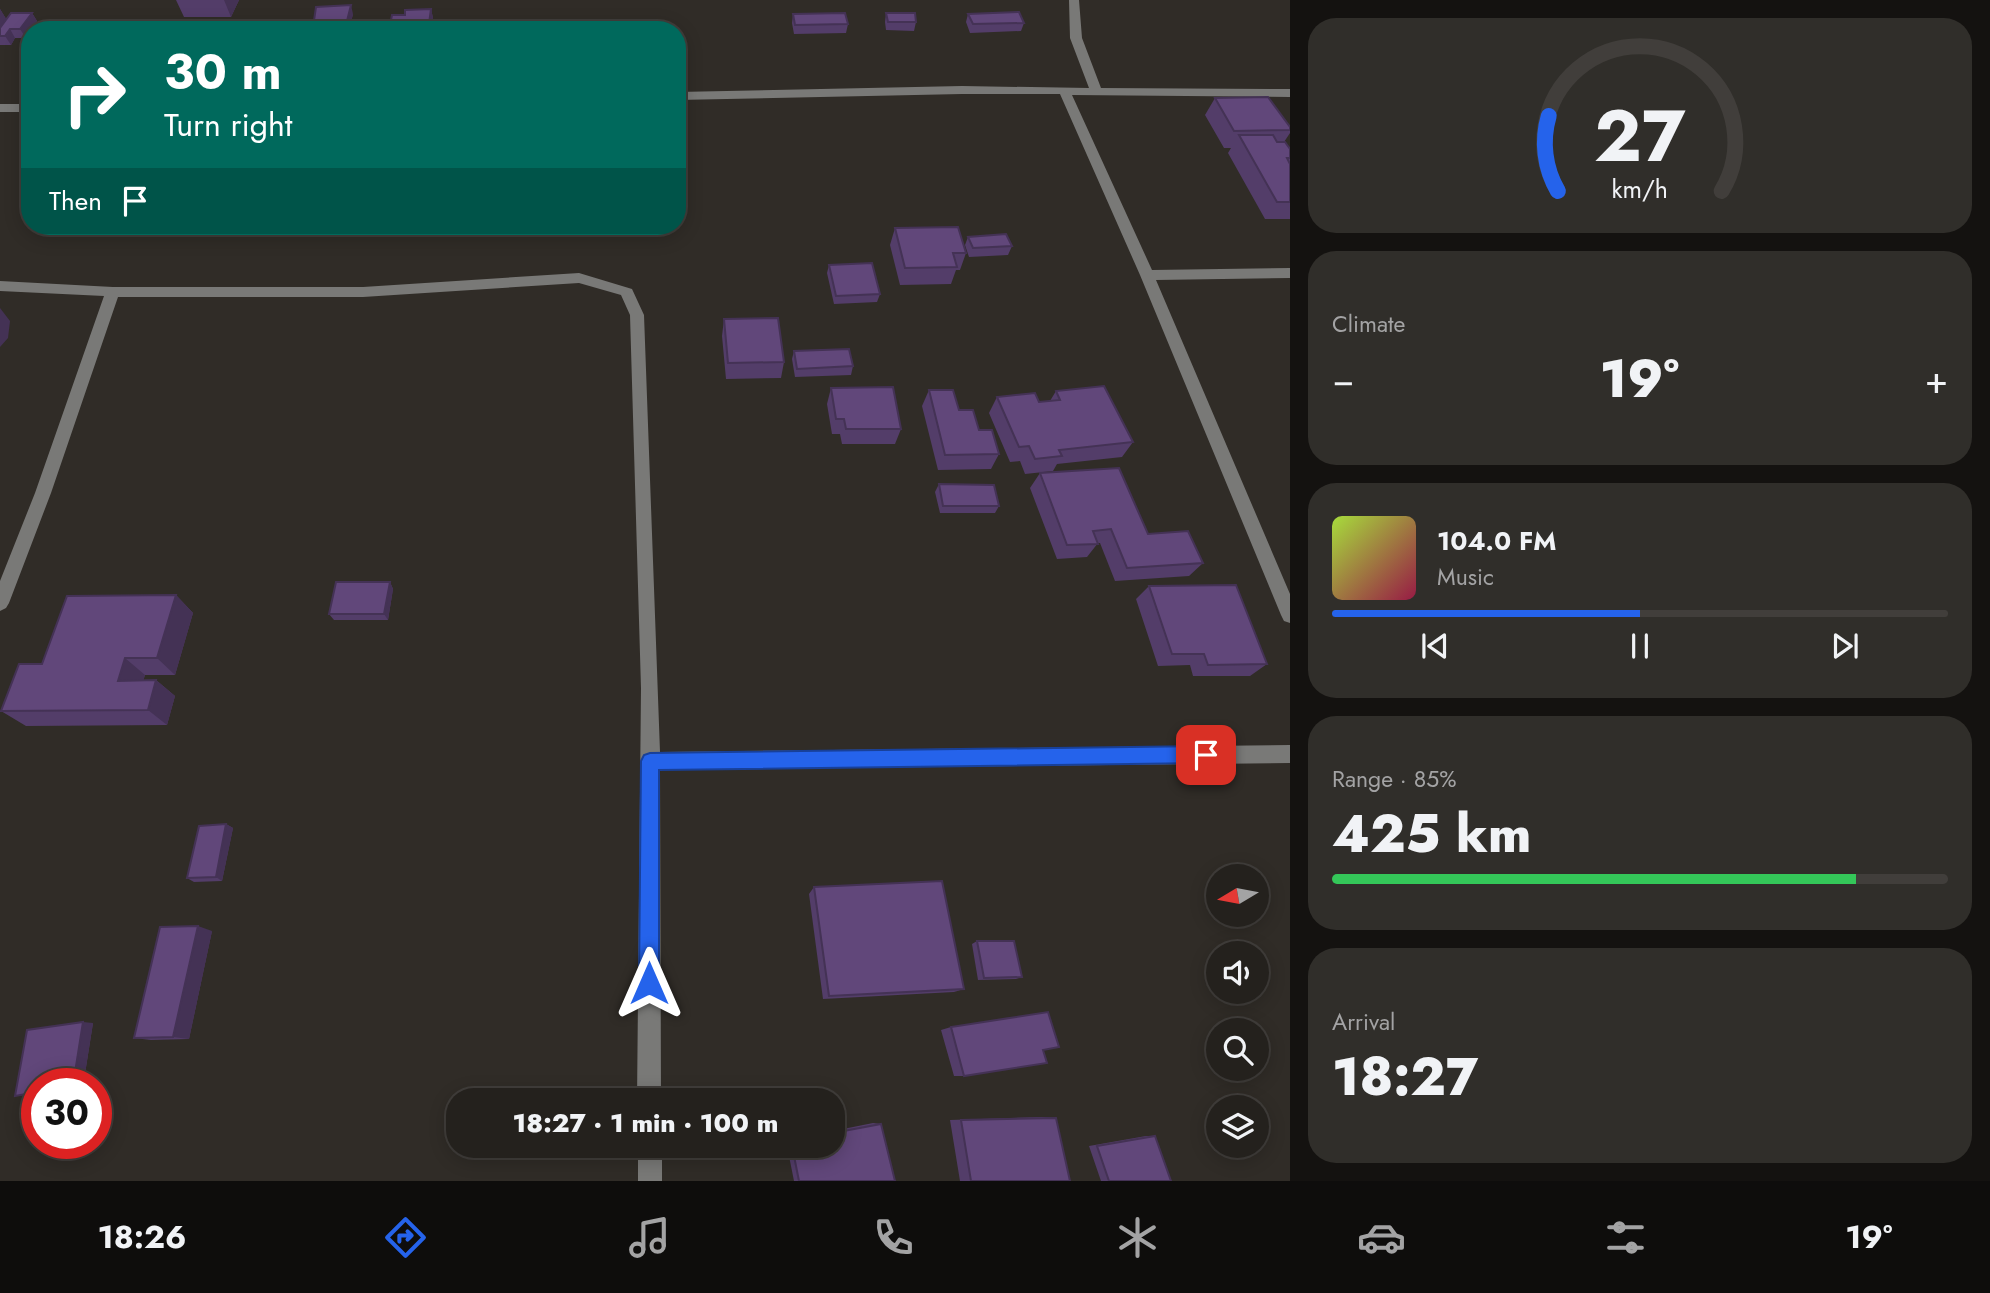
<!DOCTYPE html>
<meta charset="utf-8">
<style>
:root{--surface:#24211d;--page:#302e2a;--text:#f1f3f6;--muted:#a3a3a4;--line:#413e3b;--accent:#2563eb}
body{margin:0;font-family:Jost,sans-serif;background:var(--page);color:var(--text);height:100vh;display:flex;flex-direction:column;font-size:26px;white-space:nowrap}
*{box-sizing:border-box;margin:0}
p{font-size:23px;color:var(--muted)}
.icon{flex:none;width:38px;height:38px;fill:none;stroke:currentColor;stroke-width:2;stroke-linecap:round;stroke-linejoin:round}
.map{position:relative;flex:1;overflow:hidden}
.details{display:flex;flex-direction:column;gap:18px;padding:18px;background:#141210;width:700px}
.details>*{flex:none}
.hud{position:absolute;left:21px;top:21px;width:665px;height:214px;border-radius:28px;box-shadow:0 4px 18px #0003,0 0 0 2px var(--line);background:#00695c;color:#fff;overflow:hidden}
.needle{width:46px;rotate:260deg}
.controls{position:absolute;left:1206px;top:864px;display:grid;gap:14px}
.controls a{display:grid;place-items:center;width:63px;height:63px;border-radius:50%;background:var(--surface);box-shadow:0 4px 18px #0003,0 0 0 2px var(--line);font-size:35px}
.speed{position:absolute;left:21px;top:1068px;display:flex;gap:14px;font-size:35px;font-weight:700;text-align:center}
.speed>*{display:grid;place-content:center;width:91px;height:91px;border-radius:50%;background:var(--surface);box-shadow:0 4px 18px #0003,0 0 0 2px var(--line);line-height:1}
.speed .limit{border:10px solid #d22;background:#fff;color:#111}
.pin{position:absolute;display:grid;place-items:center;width:60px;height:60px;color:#fff;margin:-30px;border-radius:14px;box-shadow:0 4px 10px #0006}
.me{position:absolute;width:77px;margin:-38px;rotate:0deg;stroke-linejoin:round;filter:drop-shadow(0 0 5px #0008)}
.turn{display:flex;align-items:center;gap:24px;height:147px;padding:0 28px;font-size:32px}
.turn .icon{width:91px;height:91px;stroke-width:2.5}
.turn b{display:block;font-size:49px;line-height:60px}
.then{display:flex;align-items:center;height:66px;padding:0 28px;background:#0003;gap:14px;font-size:26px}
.big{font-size:52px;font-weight:800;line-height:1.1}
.details .card{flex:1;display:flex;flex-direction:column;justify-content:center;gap:10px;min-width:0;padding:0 24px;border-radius:28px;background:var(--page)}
.details .dial{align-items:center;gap:0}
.dial svg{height:182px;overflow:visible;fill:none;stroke:var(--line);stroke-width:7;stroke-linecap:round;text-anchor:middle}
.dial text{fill:var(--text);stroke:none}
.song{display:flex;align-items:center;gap:21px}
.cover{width:84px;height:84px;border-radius:10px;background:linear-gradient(135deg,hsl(80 70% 55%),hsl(340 70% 35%))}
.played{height:7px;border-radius:4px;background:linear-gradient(90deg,var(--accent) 50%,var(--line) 50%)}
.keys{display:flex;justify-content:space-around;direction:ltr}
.heat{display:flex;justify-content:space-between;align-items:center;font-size:38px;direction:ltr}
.charge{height:10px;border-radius:5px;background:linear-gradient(90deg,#34c759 85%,var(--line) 0)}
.trip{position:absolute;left:446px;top:1088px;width:399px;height:70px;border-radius:28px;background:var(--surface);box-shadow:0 4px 18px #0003,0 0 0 2px var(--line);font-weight:800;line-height:70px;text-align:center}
.tabs{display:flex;height:112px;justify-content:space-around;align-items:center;background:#0e0d0c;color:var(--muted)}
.tabs .icon{width:49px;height:49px}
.tabs .active{color:var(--accent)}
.tabs b{font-size:32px;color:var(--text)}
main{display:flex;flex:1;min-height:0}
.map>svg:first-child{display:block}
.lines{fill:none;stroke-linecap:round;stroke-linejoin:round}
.minor{fill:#797977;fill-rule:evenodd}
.wall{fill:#533d69}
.shaded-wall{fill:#443255}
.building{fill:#61477a;stroke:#443255;stroke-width:2}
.route{fill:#2563eb;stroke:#184099;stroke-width:2}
</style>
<main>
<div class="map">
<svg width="1290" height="1181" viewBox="0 0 1290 1181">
<rect width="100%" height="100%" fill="#302c27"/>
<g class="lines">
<!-- minor -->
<path class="minor" d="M1069,0H1079L1082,38L1101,88L1290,89V97L1072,95L1152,270L1290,268V278L1156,280L1290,594V623L1284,621L1281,615L1140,275L1060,94H962L677,100V92L962,86L1089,88L1070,38Z
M0,104H30V112H0Z
M579,273L632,289L644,315L660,752L1290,745V763L660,770L661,1101H637L641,688L630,315L621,295L579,283L363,297H118L51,493L9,603L6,608L0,611V581L35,493L104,296L0,291V281L113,287H363Z
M638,1146H662V1181H638Z"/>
</g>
<!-- wall -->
<path class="wall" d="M176,0H239L231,17H184Z
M0,9L6,19L32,13L37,21L31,30H30V32L26,38H15L11,45H0Z
M431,9L433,18L431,30H391L390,25L405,15Z
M886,13L916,22L914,31L886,30L885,22Z
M353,14L349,30H314L313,27Z
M793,14L848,24L846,33L794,34L792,23Z
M968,14L1024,23L1021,31L970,33L966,22Z
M1215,98L1290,127V133L1284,142L1290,149V219H1265L1228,153L1231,148H1224L1205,115Z
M143,226H203L201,232L161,231L158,227H143Z
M895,228L966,253L960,270H956L951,284L900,285L890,245Z
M968,237L1012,246L1008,255L969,257L965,245Z
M829,265L880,294L877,302L834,304L827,273Z
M724,319L784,362L781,378L726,379L722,336Z
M794,351L853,366L851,375L795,377L792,359Z
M831,388L901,429L895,444H842L840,434H832L827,404Z
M929,390L959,410L979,430L999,454L991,469L938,470L922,406Z
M1056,391L1133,442L1122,457L1057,464L1053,471L1025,474L1020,461L1010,462L989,413L997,397L1039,402L1050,401Z
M1040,473L1148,534L1203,563L1189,576L1115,581L1100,543H1098L1087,557L1057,559L1030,488Z
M939,484L999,506L995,513H940L935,492Z
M390,582L393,589L388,620H334L329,614Z
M1149,586L1267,664L1250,676H1193L1190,665L1158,666L1136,599Z
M176,595L193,613L175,675H145L143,681L156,680L175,696L167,725L26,726L1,711L42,664Z
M226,824L233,828L222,881L194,882L187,878Z
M814,887L964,989L954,992L823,999L809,894Z
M212,931L189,1039L151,1040L134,1038Z
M977,941L1022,977L1016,979L978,980L972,944Z
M93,1023L84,1080L60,1083H37V1094L15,1096Z
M951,1027L1043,1050L964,1076H954L941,1030Z
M1042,1117L1056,1118L1070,1181H960L950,1120Z
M873,1123L881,1124L895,1181H794L787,1146H833V1131Z
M1146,1136H1155L1171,1181H1101L1089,1146Z"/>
<!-- shaded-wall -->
<path class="shaded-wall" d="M224,0H239L231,17Z
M351,5L353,14L349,30H347L346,25Z
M0,9L7,20L0,30Z
M431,9L433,18L431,30H430L429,24Z
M32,13L37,21L31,30H30V32L26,38L20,29Z
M10,29L15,38L11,45L5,36Z
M198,226H203L201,232Z
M0,308L10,321L8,338L0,347Z
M390,582L393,589L388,620L384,614Z
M176,595L193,613L175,675L157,658Z
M125,658L145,675L138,697L118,681Z
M156,680L175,696L167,725L148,710Z
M226,824L233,828L222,881L216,877Z
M198,926L212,931L189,1039L173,1037Z
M83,1022L93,1023L84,1080L74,1079Z"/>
<!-- building -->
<path class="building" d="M351,5L346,25L313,27L316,7Z
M431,9L429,24L390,25L392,15H405V10Z
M1019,12L1024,23L973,24L968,14Z
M11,13H32L20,29H10L5,36H0V28Z
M845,13L848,24L795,25L793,14Z
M886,13H915L916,22H888Z
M77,27L76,30H36L37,28Z
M229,28H248L247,30H229Z
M1268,97L1290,127V130L1234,131L1215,98Z
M1239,135H1273L1277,142H1285L1290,149V158H1287L1290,164V202H1277Z
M958,227L966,253H953L957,267L905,268L895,228Z
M1006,234L1012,246L973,248L968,237Z
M872,263L880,294L836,296L829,265Z
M778,318L784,362L728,363L724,319Z
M849,349L853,366L797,369L794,351Z
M1104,386L1133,442L1059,450L1062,456L1035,459L1029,446L1019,447L997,397L1035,393L1039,402L1060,400L1056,391Z
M893,387L901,429H846L844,419H836L831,388Z
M929,390H953L959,410H973L979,430H992L999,454L945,455Z
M1119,468L1148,534L1188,531L1203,563L1127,568L1111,529L1093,531L1098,544L1067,545L1040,473Z
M939,484L994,485L999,506H943Z
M336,582H390L384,614H329Z
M1236,585L1267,664L1208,665L1204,654H1172L1149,586Z
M176,595L157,658H125L118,681L156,680L148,710L1,711L19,664H42L67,596Z
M226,824L216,877L187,878L199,826Z
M942,881L964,989L829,996L814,887Z
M198,926L173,1037L134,1038L160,927Z
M977,941H1014L1022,977L984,978Z
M1048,1012L1059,1047L1043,1050L1047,1063L964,1076L951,1027Z
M83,1022L74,1079L49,1083H37V1092L15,1096L27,1030Z
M1056,1118L1070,1181H971L961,1120Z
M881,1124L895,1181H799L792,1146H833V1133Z
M1155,1136L1171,1181H1109L1097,1146Z"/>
<!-- route -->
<path class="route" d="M1206,746L1213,749L1215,755L1213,761L1206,763L659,770V983L656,990L649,993L642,990L639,983L641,761L644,755L650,753Z"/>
</svg>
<div class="controls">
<a><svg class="needle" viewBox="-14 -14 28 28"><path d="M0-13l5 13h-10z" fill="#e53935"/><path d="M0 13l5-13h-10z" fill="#a3a3a4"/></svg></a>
<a><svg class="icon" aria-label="sound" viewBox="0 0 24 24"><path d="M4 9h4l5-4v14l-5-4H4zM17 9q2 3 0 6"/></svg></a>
<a><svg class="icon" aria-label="search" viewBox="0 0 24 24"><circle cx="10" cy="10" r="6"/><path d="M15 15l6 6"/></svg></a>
<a><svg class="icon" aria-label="layers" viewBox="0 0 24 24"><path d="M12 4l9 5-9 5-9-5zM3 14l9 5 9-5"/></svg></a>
</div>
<div class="speed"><div class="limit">30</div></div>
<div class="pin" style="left:1206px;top:755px;background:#d93025"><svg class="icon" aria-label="arrive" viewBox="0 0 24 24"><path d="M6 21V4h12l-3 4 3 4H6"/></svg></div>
<svg class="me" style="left:649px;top:983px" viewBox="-20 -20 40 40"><path d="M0-17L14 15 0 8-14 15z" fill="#2563eb" stroke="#fff" stroke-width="4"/></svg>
<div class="trip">18:27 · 1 min · 100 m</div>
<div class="hud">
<div class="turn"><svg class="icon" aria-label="right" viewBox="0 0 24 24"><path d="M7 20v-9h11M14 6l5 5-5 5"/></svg><div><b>30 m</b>Turn right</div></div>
<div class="then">Then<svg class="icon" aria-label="arrive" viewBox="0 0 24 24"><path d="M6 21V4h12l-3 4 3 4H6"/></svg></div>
</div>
</div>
<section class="details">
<div class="card dial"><svg viewBox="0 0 100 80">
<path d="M14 69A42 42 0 1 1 86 69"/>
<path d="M14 69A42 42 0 0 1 10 36" stroke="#2563eb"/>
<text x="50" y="56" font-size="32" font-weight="700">27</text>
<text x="50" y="72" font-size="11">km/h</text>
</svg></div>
<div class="card"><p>Climate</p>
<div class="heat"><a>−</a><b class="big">19°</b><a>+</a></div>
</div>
<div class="card">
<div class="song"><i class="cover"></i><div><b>104.0 FM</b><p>Music</p></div></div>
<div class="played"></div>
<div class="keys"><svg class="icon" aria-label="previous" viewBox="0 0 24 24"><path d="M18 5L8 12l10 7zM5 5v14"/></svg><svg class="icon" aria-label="pause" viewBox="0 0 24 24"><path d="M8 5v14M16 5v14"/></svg><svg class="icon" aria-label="next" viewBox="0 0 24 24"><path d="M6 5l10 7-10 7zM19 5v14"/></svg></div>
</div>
<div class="card"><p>Range · 85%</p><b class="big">425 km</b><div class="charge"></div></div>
<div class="card"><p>Arrival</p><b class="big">18:27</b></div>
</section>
</main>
<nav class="tabs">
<b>18:26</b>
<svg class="icon active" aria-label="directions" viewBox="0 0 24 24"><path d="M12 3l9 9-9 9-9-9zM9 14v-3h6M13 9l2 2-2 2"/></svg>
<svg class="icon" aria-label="music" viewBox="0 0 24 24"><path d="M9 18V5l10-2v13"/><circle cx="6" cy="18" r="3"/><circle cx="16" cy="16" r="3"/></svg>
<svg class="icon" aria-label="phone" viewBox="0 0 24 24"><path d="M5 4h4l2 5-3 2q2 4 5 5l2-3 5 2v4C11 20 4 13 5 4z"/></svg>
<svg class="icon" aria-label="climate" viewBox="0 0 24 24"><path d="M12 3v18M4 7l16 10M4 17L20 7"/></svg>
<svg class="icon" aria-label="car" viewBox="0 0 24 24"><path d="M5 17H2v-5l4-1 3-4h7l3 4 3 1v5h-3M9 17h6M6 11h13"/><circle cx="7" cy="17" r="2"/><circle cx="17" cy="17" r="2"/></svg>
<svg class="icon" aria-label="filters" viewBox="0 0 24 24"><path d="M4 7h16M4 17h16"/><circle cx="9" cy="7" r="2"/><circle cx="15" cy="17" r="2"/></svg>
<b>19°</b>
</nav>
